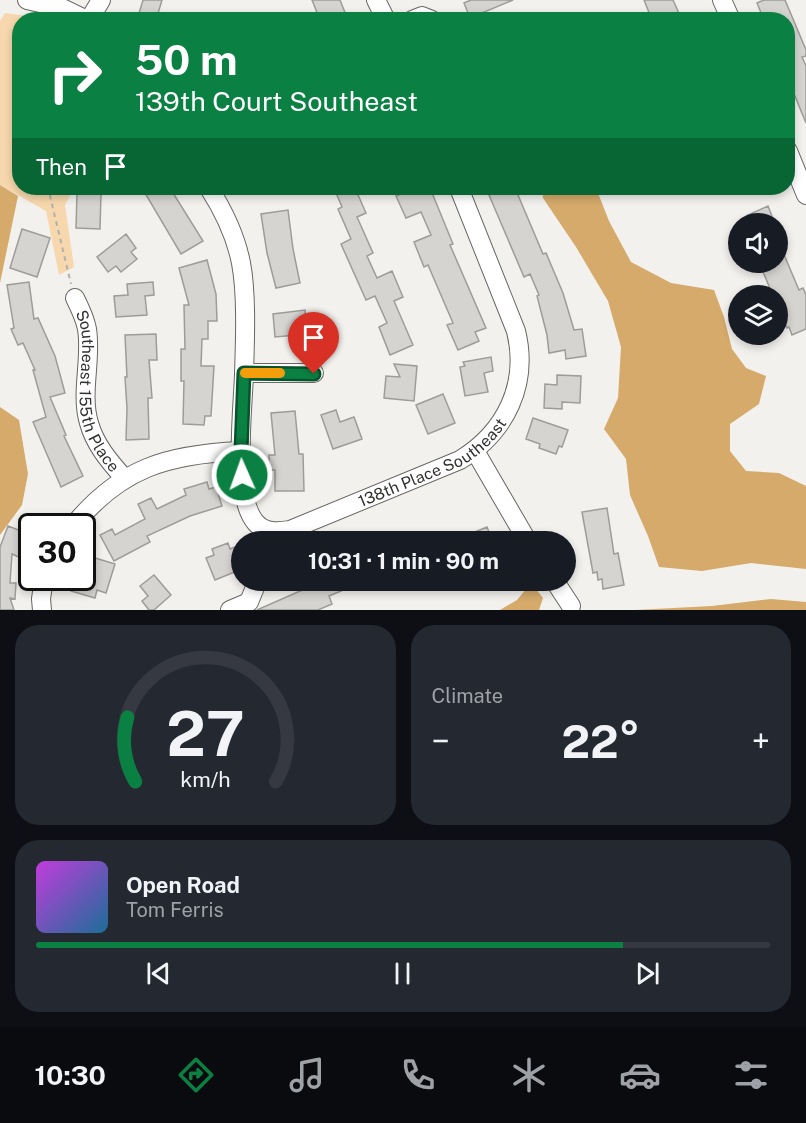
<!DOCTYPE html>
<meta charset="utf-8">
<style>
:root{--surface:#171b24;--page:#242831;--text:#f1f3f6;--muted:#9ea1a6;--line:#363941;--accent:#0b8043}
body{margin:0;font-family:"Public Sans",sans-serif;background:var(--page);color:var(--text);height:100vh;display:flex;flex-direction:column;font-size:22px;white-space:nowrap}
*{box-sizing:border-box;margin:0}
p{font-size:20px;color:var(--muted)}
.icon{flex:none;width:33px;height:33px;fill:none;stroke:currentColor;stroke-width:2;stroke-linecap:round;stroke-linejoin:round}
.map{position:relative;height:610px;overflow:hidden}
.sheet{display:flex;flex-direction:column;gap:15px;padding:15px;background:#0d0f14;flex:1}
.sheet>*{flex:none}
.top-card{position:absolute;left:12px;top:12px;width:783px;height:183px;border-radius:24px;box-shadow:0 3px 9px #0003;background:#0b8043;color:#fff;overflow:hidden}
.tools{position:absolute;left:728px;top:213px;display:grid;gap:12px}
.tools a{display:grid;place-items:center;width:60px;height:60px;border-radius:50%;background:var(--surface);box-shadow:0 3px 9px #0003;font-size:30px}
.speed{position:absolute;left:18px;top:513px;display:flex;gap:12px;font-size:30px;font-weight:700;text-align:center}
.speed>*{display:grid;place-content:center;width:78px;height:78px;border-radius:50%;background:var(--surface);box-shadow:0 3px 9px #0003;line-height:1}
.speed .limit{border:3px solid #111;border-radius:9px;background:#fff;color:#111}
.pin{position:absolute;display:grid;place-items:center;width:51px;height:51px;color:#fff;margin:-62px -26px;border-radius:50% 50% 50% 0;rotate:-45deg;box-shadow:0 0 6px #0007}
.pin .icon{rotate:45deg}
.me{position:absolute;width:66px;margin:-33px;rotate:358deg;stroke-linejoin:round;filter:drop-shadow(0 0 4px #0008)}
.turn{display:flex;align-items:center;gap:21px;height:126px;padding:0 24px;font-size:27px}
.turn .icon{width:78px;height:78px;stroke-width:2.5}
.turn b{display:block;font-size:42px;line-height:51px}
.then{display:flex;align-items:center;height:57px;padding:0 24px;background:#0003;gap:12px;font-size:22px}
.big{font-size:45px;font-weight:700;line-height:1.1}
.sheet .tile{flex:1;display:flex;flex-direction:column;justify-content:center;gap:9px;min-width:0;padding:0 21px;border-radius:24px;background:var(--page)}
.sheet .dial{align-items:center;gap:0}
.dial svg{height:156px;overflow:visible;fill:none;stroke:var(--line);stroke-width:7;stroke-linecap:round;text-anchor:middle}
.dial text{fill:var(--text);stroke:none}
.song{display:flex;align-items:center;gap:18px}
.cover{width:72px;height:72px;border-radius:9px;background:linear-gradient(135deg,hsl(290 70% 55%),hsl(200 70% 35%))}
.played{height:6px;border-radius:3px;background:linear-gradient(90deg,var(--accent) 80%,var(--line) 80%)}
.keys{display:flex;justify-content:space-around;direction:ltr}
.heat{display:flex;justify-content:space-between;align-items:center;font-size:33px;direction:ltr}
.sheet .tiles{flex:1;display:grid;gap:15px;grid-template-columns:1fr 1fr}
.tile:last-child{grid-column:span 2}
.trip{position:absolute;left:231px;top:531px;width:345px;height:60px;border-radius:30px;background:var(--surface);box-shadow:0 3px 9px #0003;font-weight:700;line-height:60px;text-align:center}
.dock{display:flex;height:96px;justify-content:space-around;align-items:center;background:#090b0e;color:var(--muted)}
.dock .icon{width:42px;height:42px}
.dock .selected{color:var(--accent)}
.dock b{font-size:27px;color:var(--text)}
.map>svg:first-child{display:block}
.green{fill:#f7d8ae}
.forest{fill:#d5aa6b}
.building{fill:#d6d4d1;stroke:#9e9c99;stroke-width:1.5}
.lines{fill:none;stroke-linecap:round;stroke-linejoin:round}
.minor-casing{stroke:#696664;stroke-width:20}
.path{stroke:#b1b0ad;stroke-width:2;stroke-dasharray:4.5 4.5;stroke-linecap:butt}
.minor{stroke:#fff;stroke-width:18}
.route-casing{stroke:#07532c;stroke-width:15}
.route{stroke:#0b8043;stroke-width:10}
.slow{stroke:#f59e0b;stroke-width:10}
.labels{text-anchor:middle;stroke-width:6;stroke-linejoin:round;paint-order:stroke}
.street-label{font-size:16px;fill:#31302f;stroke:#fff}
</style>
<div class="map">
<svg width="806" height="610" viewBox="0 0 806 610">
<rect width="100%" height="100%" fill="#f3f1ed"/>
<!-- green -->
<path class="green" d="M5,13L48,19L20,20V188H74L65,205L74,267L59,275L46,211L0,185V21Z"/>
<!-- forest -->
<path class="forest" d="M0,185L18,196L0,283Z
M542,188H596L609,221L631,262L671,283L714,290L724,317L732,349L746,368L766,376L759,404L730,424V451L746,471L779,473L806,486V569L751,563L702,571L659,567L648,536L630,495L626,459L604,429L618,398L621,347L608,301L576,247L543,198Z
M0,407L19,420L28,474L22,505L0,535Z
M531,583L543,598L539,610H500L517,600Z
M771,599L806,602V610H635L712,606Z"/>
<!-- building -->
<path class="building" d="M143,0H162L156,20H137Z
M312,0H340L348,20H320Z
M471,0H513L470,18L464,3Z
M644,0H673L682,20H652Z
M764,0H785L806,50V56L802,57L806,66V123L788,79V20H764L757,3Z
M142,188H170L203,241L181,254Z
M334,188H355L366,213L357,217L373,253L367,256L377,278L392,271L403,297L394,301L413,345L390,355L379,327L387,323L375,296L366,300L341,244L351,239L338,209L342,207Z
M415,188H430L453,244L450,245L486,328L475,332L479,341L458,350L447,325L453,323L428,265L424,267L414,242L431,235L421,212L406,218L396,196Z
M486,188H515L543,254L546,253L563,293L574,330L582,329L586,356L566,359L565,350L549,353L547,335L537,296L539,295L530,274L524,277Z
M77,193L101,194L100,229L76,228Z
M768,206L775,224L752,223L748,215Z
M288,210L293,249L300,283L276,288L267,253L261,214Z
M22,229L50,238L37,277L10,268Z
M126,234L136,248L131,252L137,259L121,272L116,266L108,272L97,257Z
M777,238L799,290L803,288L806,295V329L792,335L789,327L787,328L778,308L777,296H773L759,262H777Z
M207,260L216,294L217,321H208V339H202L201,366H214L211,416H205L204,425L183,424L184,381H181V349H185L184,305H189L179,268Z
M29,282L34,319L38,318L55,356L65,393L50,397L66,435L64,436L83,476L61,487L33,422L46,417L33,370H35L23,343L18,345L11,329L14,328L7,285Z
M153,282L154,295L145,296L147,315L116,317L114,296L128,295L127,284Z
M305,310L307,334L275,337L273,314Z
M156,334L157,360H149L152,398H148L149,439L126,440L127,408L125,377H127L125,335Z
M491,357L493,371L484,373L488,392L465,396L460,367L465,366L463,362Z
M394,364L417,366L414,401L384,398L386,376L400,377Z
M557,375L581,376L580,403L562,402V409L544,408L545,384L557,385Z
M443,394L455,423L428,434L416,405Z
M336,410L340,422L354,417L362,439L333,449L321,415Z
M295,411L299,454H303L304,491H275V470H269V455H275L271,413Z
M533,418L568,430L562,447L559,446L556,454L539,448L540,444L526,439Z
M207,482L209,489L216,487L222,506L190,516L147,536L150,542L114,561L100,535L112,529L115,535L145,519L138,504L151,498L157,509L186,495L184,489Z
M607,508L614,554L618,553L624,585L603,589L602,579L598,580L597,572L593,573L582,512Z
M8,526L32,535V538L23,559L12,554L10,583H16L15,599L10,598L14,610H0V547Z
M487,527L493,542L453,541Z
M228,543L230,549L235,547L242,562V569L215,580L206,558L214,555L212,549Z
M82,554L115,564L106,593L97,590L95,598L71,591L75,578H82Z
M154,575L171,595L154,610H149L142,601L148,596L140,586Z
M325,580L365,581L329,596L332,604L318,610H257Z"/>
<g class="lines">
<!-- minor casing -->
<g class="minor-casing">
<g id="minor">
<path d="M27,0L62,8L87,20"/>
<path d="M376,0L386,20"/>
<path d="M722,0L731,20"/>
<path d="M89,20L101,0"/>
<path d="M412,20L422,16L432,20"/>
<path d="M788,151L806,195"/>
<path id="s1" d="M209,188C223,210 236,237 241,263C247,294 245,342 244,374C243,409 232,496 256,523C265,533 278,532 290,530L460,460C506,432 529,384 516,331L459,188"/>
<path id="s2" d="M75,298C80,308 85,318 87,329C92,360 80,393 89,423C95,445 110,462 124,478"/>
<path d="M244,373H314"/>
<path d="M475,451L528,542"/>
<path d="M73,526C120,468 168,454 241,451"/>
<path d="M554,580L571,606"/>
<path d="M42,610L41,599L44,578"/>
<path d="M230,610L249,602L258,580"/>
</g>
</g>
<!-- path -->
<path class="path" d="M56,188L50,196L71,284"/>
<!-- minor -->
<use href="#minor" class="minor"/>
</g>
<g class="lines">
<!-- route casing -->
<g class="route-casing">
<path id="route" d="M242,475L241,451L244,373L314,374"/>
</g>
<!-- route -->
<use href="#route" class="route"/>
<!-- slow -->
<path class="slow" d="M245,373H280"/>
</g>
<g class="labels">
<!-- street labels -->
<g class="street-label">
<text dy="6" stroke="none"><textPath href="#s2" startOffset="98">Southeast 155th Place</textPath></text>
<text dy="6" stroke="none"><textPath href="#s1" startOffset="540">138th Place Southeast</textPath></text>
</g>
</g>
</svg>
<div class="tools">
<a><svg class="icon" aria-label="sound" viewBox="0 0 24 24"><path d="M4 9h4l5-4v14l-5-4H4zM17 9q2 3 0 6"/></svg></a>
<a><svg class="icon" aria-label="layers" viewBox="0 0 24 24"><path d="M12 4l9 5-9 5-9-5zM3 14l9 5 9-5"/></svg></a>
</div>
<div class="speed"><div class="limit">30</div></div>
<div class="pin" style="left:314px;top:374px;background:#d93025"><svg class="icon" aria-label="arrive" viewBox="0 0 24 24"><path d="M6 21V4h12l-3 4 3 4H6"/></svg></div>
<svg class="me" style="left:242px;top:475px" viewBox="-20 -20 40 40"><circle r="17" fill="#0b8043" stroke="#fff" stroke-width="3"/><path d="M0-11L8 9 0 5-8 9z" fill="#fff"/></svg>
<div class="trip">10:31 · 1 min · 90 m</div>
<div class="top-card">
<div class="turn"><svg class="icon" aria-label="right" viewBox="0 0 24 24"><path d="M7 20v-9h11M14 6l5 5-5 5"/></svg><div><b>50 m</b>139th Court Southeast</div></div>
<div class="then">Then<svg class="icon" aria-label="arrive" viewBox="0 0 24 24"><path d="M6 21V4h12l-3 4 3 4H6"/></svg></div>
</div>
</div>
<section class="sheet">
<div class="tiles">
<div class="tile dial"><svg viewBox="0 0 100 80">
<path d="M14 69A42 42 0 1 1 86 69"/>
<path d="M14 69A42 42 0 0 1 10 36" stroke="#0b8043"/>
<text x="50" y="56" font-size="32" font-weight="700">27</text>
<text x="50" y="72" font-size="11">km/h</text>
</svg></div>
<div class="tile"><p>Climate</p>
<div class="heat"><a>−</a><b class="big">22°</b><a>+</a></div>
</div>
<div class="tile">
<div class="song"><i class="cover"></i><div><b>Open Road</b><p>Tom Ferris</p></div></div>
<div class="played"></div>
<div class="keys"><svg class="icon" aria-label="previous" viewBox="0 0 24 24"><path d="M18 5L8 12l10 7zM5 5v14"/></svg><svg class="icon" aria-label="pause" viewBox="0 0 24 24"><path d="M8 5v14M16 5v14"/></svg><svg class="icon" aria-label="next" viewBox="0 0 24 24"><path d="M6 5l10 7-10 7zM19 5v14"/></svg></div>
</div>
</div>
</section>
<nav class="dock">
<b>10:30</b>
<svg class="icon selected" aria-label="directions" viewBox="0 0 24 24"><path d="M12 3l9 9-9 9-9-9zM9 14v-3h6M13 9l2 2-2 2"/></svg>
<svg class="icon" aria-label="music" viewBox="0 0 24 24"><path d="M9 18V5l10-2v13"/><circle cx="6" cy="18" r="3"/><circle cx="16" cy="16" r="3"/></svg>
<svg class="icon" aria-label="phone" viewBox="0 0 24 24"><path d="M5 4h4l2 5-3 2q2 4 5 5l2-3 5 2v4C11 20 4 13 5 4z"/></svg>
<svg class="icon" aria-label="climate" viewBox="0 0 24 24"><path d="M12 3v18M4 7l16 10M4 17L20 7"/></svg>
<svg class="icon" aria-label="car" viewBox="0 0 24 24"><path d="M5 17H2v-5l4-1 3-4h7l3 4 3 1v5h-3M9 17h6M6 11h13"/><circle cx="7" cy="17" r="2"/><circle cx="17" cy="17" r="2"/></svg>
<svg class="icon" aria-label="filters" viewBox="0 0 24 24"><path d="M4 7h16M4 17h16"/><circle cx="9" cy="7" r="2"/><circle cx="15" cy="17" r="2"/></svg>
</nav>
